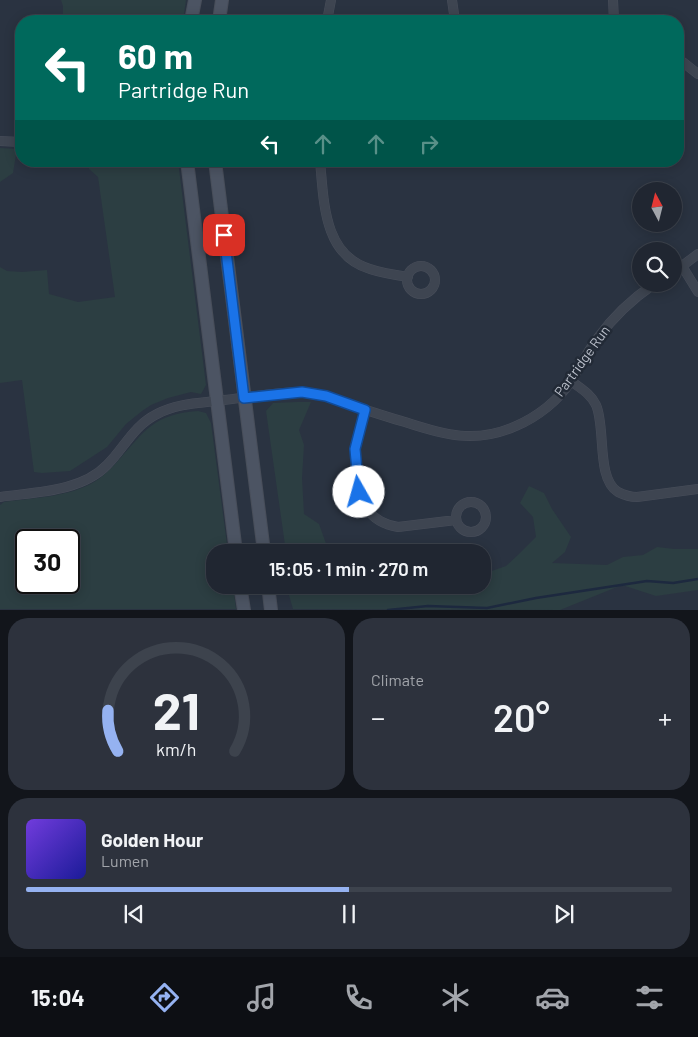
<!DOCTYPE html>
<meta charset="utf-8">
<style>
:root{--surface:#202631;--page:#2d323d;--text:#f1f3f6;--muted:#a2a5ab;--line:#3d434d;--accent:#95b2f1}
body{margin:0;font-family:Barlow,sans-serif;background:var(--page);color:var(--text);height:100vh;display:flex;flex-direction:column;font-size:19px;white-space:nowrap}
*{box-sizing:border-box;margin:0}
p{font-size:16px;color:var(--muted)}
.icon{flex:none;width:28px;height:28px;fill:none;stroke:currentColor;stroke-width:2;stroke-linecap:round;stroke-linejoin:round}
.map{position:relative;height:610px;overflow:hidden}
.sheet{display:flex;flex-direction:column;gap:8px;padding:8px;background:#12151b;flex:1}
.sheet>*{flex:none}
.guide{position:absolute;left:15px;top:15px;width:669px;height:152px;border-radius:20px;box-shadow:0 2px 12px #0003,0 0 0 1px var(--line);background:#00695c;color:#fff;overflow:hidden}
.needle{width:32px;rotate:353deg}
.buttons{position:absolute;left:632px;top:182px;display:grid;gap:10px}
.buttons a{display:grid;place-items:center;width:50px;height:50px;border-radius:50%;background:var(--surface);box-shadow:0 2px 12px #0003,0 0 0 1px var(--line);font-size:25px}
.speed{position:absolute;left:15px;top:529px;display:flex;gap:10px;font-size:25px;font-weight:700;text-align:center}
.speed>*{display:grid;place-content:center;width:65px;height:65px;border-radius:50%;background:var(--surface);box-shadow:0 2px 12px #0003,0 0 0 1px var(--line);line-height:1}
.speed .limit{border:2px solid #111;border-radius:8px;background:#fff;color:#111}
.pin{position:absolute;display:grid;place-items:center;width:42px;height:42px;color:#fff;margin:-21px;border-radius:10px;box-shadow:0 2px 8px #0006}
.me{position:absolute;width:55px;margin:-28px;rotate:353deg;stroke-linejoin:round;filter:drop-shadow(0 0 4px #0008)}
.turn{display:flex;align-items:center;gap:18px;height:105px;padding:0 20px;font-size:22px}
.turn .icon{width:65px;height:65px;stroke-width:2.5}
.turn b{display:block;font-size:35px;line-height:42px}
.lanes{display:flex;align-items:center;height:48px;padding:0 20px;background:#0003;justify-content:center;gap:25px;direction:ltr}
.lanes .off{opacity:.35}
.big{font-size:38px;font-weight:600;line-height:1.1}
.sheet .tile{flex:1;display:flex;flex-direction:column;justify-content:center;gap:8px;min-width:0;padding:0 18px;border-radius:20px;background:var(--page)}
.sheet .dial{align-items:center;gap:0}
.dial svg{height:130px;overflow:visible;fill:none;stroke:var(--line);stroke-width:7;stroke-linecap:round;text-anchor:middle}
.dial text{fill:var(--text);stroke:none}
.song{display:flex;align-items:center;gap:15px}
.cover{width:60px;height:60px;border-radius:8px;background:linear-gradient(135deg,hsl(260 70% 55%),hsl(240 70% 35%))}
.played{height:5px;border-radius:2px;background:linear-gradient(90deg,var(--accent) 50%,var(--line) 50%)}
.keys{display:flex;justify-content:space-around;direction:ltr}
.heat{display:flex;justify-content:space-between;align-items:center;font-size:28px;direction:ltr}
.sheet .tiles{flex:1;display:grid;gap:8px;grid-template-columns:1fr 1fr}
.tile:last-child{grid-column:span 2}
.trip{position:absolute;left:206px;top:544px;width:285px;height:50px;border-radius:20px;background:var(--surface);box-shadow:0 2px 12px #0003,0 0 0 1px var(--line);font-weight:600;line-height:50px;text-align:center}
.tab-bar{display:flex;height:80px;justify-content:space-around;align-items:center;background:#0d0f14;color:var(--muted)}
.tab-bar .icon{width:35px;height:35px}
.tab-bar .current{color:var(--accent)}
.tab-bar b{font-size:22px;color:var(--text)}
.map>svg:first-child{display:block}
.green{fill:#2c3e42;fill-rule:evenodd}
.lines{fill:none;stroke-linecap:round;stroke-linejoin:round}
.stream{stroke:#1d293f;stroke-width:2.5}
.street-casing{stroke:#484e5a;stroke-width:10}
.secondary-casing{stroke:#484e5a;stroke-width:14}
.street{stroke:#3e4551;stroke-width:9}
.secondary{stroke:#4c5463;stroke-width:12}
.route-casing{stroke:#114b97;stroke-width:12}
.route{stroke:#1a73e8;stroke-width:9}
.labels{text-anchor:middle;stroke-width:5;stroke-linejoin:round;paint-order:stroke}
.street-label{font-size:14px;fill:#bbc0cb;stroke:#222a36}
</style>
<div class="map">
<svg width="698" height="610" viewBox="0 0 698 610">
<rect width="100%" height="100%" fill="#2a3341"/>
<!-- green -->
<path class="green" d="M61,0H186L183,21H63V6Z
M0,148L17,149L13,173L0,182Z
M87,161H178L206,385L201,394L191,392L168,398L151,405L142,411L126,424L107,447L70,471L42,473L34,472L22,380L0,383V267L7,271L22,272L47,270L49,294L78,302L115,297L98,177L89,169Z
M297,402H311L299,430L304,445L302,478L304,514L319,524L329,552H286L266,411L273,403Z
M198,411L206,413L211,423L228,552H215V585H233L236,609H0V505L4,502C33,498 69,497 94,482C103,477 110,469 117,462C145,431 153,414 198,411ZM26,540H69V582H26Z
M529,486L544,493L552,509L571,537L565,552L552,563L607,565L623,557L643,555L657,547L674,549H698V590L656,596L622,585L560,610L293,609L286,585H377L382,587L400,585H482L483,574L506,566L519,554L536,537L533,517L520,503Z"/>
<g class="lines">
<!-- stream -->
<path class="stream" d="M388,610L428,606L487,608L536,598L647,581L673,583L698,579"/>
<!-- street casing -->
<g class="street-casing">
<path id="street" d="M452,0L455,21
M613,0L614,21
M327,21L331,0
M678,59L684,63L698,74
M0,141L21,142
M320,161C324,201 323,255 370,269C382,273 395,275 408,277
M682,266L698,292
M407 280a14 14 0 1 1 28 0a14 14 0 1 1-28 0Z
M674,271L682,266L698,254
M571,381C580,388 591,394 596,405C606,427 596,479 618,492C624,495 630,497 637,497L698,489
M365,410C362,422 357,434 356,447C355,456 356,466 357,474C361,502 367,522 398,527L456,520
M0,497C35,492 81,492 107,465C125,447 133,426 157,414C177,403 202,403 224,400C249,397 274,393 299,392C317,392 334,399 351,405C369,411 387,417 405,422C444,435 476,444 516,426C537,417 558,401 571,381C580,367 587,352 597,339C613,317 632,299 654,284
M456 517a15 15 0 1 1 30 0a15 15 0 1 1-30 0Z"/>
</g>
<!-- secondary casing -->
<g class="secondary-casing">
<path id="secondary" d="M191,21L195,0
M219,21L222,0
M187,161L236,552
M215,161L264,552
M240,585L244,610
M268,585L271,610"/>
</g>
<!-- street -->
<use href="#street" class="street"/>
<!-- secondary -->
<use href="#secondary" class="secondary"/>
</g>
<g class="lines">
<!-- route casing -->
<g class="route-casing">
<path id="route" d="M224,235L244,398L302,392L326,396L365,410L355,449L359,492"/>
</g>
<!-- route -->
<use href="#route" class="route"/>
</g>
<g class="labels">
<!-- street labels -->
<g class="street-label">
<text transform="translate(582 361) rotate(-54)" y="5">Partridge Run</text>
</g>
</g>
</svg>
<div class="buttons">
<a><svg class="needle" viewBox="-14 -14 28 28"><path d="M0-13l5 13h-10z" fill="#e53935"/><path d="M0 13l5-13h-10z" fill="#a2a5ab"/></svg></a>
<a><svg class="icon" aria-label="search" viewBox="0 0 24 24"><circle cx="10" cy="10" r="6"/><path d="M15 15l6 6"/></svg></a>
</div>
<div class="speed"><div class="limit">30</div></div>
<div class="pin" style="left:224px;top:235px;background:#d93025"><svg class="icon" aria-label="arrive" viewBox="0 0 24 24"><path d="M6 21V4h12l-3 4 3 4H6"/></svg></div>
<svg class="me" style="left:359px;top:492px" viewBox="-20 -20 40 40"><circle r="19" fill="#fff"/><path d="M0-13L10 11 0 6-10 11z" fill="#1a73e8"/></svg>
<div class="trip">15:05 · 1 min · 270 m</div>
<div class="guide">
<div class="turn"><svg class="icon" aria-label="left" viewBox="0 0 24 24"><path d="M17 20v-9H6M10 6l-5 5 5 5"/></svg><div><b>60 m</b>Partridge Run</div></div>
<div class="lanes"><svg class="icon" aria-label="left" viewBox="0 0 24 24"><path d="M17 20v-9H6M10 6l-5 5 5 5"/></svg><svg class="icon off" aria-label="ahead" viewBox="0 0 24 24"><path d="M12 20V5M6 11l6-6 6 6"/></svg><svg class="icon off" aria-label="ahead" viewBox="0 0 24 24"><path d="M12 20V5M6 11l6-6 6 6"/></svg><svg class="icon off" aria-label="right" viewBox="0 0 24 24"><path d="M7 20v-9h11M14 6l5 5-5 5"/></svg></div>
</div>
</div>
<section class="sheet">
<div class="tiles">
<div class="tile dial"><svg viewBox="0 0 100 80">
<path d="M14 69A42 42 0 1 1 86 69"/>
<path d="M14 69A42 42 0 0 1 8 44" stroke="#95b2f1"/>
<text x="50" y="56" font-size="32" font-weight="700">21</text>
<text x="50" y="72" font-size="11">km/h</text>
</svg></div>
<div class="tile"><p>Climate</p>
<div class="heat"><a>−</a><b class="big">20°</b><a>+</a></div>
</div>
<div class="tile">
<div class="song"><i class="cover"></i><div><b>Golden Hour</b><p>Lumen</p></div></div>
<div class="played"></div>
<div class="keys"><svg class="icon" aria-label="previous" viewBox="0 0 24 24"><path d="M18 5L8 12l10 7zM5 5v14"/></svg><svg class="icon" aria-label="pause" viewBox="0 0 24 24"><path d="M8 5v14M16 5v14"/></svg><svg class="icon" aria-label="next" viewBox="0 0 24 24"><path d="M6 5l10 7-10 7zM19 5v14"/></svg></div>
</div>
</div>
</section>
<nav class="tab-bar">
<b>15:04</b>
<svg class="icon current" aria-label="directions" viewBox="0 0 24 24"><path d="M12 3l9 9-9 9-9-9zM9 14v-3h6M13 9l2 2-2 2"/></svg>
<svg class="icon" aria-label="music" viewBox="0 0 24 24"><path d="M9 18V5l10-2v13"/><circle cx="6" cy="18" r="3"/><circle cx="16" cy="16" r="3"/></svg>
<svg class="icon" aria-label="phone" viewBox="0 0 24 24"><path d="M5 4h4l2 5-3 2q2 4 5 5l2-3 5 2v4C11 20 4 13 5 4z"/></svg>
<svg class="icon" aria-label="climate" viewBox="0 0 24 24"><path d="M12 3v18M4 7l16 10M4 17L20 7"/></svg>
<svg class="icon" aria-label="car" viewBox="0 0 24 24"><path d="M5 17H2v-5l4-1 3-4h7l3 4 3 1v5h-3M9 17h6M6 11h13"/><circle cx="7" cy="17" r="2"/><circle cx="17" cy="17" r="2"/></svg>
<svg class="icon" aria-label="filters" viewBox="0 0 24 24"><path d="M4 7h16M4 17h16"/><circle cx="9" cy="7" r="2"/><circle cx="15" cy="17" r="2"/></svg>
</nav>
